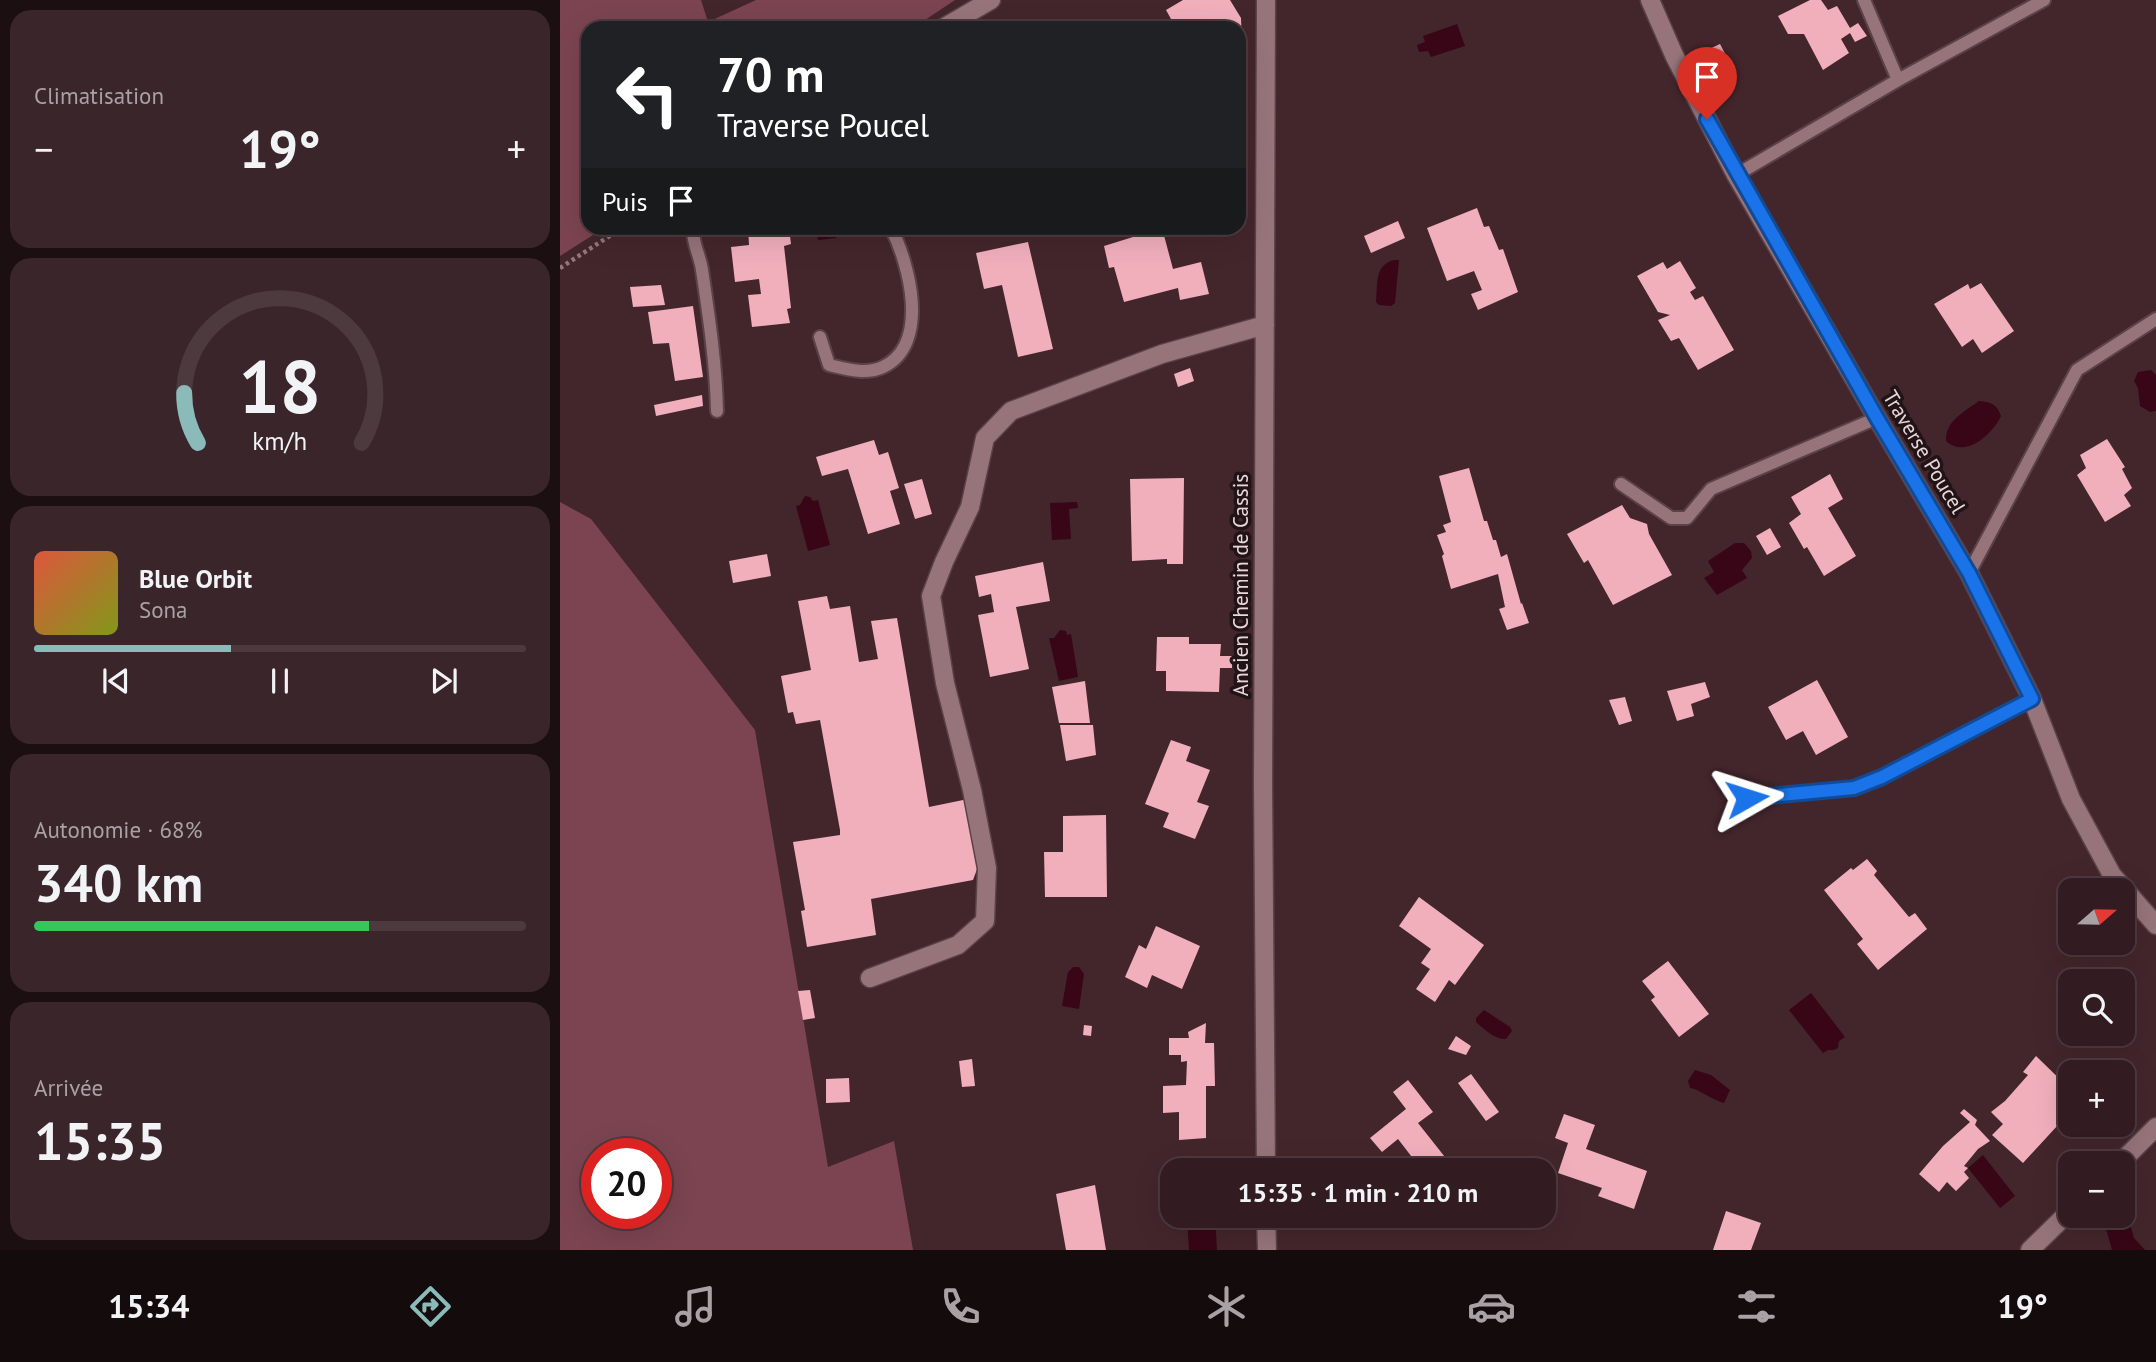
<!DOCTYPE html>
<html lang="fr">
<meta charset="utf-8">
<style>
:root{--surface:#321c21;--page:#3a252a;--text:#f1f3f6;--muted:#a8a1a5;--line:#4d3a3f;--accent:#8bbbb9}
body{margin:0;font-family:"PT Sans",sans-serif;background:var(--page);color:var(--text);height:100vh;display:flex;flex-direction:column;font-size:26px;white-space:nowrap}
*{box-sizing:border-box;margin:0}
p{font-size:23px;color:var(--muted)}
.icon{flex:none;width:38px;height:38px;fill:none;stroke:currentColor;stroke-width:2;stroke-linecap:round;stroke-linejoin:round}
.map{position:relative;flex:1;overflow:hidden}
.sheet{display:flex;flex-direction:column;gap:10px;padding:10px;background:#1c0f12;width:560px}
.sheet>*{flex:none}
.guide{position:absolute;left:21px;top:21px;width:665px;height:214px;border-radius:21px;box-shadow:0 7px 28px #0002,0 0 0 2px var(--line);background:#202124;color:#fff;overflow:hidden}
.needle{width:46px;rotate:70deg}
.controls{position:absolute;left:1498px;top:878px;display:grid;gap:14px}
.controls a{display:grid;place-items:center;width:77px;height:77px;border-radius:14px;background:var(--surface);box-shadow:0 7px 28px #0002,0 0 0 2px var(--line);font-size:35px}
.speed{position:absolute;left:21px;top:1138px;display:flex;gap:14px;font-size:35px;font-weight:700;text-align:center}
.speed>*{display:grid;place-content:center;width:91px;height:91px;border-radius:50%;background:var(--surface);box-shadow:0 7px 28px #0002,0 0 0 2px var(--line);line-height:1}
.speed .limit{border:10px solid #d22;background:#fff;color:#111}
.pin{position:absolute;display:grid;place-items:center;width:60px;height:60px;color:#fff;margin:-72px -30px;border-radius:50% 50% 50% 0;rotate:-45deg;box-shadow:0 0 7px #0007}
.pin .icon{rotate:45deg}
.me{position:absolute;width:77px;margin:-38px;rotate:84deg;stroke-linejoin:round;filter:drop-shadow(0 0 5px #0008)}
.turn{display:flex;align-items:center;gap:24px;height:147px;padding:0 21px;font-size:32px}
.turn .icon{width:91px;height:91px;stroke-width:2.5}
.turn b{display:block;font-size:49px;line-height:60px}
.then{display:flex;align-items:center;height:66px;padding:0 21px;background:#0003;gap:14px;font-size:26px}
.big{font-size:52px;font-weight:700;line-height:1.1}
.sheet .widget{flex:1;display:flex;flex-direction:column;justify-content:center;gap:10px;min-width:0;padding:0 24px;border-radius:21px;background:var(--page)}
.sheet .dial{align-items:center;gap:0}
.dial svg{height:182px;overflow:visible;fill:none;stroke:var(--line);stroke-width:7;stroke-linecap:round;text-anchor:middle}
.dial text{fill:var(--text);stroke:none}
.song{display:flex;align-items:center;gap:21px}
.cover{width:84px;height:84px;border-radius:10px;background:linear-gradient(135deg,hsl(10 70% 55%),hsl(70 70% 35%))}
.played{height:7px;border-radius:4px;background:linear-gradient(90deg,var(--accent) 40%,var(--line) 40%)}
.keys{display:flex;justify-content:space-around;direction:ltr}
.heat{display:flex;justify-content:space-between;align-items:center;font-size:38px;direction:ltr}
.charge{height:10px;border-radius:5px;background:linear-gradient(90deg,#34c759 68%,var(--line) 0)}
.trip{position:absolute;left:600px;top:1158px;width:396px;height:70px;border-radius:21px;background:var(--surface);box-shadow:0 7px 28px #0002,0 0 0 2px var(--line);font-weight:700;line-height:70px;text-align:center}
.tab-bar{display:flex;height:112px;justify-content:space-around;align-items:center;background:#140b0d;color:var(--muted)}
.tab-bar .icon{width:49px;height:49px}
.tab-bar .selected{color:var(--accent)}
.tab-bar b{font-size:32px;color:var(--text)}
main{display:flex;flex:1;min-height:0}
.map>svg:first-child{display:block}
.forest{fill:#7c4451;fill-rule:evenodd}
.water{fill:#380616}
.building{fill:#f1afbc}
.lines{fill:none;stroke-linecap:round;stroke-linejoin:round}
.lane-casing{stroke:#5a4248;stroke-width:16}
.street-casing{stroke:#5a4248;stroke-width:21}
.path{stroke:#90777c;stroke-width:4.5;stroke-dasharray:3.5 3.5;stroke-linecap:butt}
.lane{stroke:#96747a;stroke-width:12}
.street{stroke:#96747a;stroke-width:18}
.route-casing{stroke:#114b97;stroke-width:18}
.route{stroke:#1a73e8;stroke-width:12}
.labels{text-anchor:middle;stroke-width:7;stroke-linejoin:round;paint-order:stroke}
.street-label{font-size:21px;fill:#ead6da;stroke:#211416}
</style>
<main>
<section class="sheet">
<div class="widget"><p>Climatisation</p>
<div class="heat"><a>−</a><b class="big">19°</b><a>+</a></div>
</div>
<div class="widget dial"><svg viewBox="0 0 100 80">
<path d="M14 69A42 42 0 1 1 86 69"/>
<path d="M14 69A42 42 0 0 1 8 47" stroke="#8bbbb9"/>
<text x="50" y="56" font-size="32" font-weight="700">18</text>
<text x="50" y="72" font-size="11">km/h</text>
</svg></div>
<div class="widget">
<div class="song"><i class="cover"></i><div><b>Blue Orbit</b><p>Sona</p></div></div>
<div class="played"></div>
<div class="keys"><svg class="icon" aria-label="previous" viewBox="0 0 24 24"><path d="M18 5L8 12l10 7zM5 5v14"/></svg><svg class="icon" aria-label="pause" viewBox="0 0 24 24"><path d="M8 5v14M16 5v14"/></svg><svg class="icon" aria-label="next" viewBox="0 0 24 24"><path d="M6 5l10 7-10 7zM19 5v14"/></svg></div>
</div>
<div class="widget"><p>Autonomie · 68%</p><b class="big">340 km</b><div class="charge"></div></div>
<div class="widget"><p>Arrivée</p><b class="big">15:35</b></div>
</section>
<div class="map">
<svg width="1596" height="1250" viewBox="0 0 1596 1250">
<rect width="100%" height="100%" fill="#43262c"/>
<!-- forest -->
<path class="forest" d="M0,0H141L148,22L196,0H395L353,28H28V228H44L0,256Z
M0,502L31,519L195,730L268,1167L334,1141L353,1250H0ZM37,1153H96V1213H37Z"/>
<!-- water -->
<path class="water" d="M897,24L905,46L871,57L868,51L859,52L857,45L865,42L863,36Z
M256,228H275L276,238L258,240Z
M834,260H839L835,303L831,306L819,305L816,302C818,284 814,265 834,260Z
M1591,370L1596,375V411L1590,412L1580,406L1578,388L1574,381L1578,372Z
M1419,401C1431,402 1437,404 1441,416C1432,435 1405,459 1386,441C1385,421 1404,412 1419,401Z
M245,496L250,497L253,501L258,500L270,545L248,551L236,506L240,505Z
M517,502L518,508L509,509L511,539L492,540L490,503Z
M1175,543H1184L1191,551L1192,558L1182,570L1187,578L1157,595L1144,578L1154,572L1148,561Z
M500,630L506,631L507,635L511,634L518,677L499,681L489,638H494Z
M513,967H519L524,974L519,1009L502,1006L508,972Z
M1251,993L1285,1037L1279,1041L1278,1048L1274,1050H1268L1263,1053L1229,1010Z
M924,1010L950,1027L952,1031L946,1039C935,1040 924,1029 916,1022V1018Z
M1135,1070L1151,1075L1170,1090L1164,1103C1152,1100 1139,1089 1130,1088L1128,1081Z
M1423,1155L1455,1196L1440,1208L1408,1168Z
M627,1216H655L657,1250H629Z
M1570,1224L1574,1238L1585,1250H1552L1546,1229Z"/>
<!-- building -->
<path class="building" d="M623,0H670L681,18L683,72L679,79V28H616L606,10Z
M1250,0H1261L1268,10L1277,6L1290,28L1298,23L1307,36L1295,42L1290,33L1281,39L1289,53L1263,70L1244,34H1228L1218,16Z
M1160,44L1170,63L1143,76L1134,56Z
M917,208L924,227L929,226L939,250L943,249L958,292L918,310L911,294L922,290L914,271L887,281L867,228Z
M838,221L845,238L811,253L804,236Z
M188,228H229L231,244L224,246L231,308L227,309L230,323L192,327L188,295L201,294L199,279L175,282L171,247L189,245Z
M602,228L613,269L641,262L649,294L620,300L618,288L564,302L554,267L549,268L544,246Z
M468,242L493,349L458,357L442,285L424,289L416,253Z
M1120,261L1136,288L1130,292L1135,300L1143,296L1174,350L1138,370L1119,338L1111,341L1098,320L1110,315L1098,312L1077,276L1103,262L1107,269Z
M1421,283L1454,331L1422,353L1413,339L1402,347L1374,304L1408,284L1410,289Z
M101,285L105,305L73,307L70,287Z
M133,306L143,377L115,381L109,343L93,344L88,312Z
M630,368L634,381L618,387L614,374Z
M142,395L143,406L96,416L94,405Z
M1547,439L1565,467L1562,469L1572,488L1564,495L1571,506L1545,522L1517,475L1526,468L1520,455Z
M314,440L319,455L328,452L339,488L330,491L340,524L308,534L288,469L262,476L256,457Z
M909,468L924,521H927L933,540H936L941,557L947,554L961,604L962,603L969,623L947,630L939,609L945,607L938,574L891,589L882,556L884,554L877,535L886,532L883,525L891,522L879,476Z
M1270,474L1283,499L1268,508L1296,556L1264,576L1247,547L1244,549L1229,523L1241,514L1231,497Z
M624,478L623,564H607V559L572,561L570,479Z
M362,479L372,514L355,519L344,484Z
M1062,505L1070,518L1087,524L1089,534L1112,575L1053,605L1028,560L1024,563L1007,534Z
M1210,528L1221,547L1207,555L1196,536Z
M207,554L211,576L173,583L169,561Z
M483,562L490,601L456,607L469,669L430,677L418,615L434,612L431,594L419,597L415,576Z
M267,596L270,609L290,606L299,662L318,659L311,621L337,618L369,807L408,799L419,864L413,880L311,899L316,935L247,947L241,911L245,910L233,842L280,835V830L260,720L236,724L233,712L228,713L221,676L251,670L238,601Z
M597,637H629V644H661L660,656H672V668H660L659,692L606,691V671H596Z
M1257,680L1288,737L1256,755L1243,731L1226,740L1208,707Z
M525,681L530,723H499L492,687Z
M1145,682L1150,697L1131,704L1134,716L1117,721L1107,691Z
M1065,697L1072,721L1059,725L1049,700Z
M500,725H533L536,755L506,761Z
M611,740L631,747L626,761L650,770L637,802L649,806L635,839L603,827L609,813L585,804Z
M546,815L547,897H485L484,852H503V816Z
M1307,859L1317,871L1314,875L1349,917L1355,913L1367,929L1318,970L1297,944L1303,939L1264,890L1291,868L1293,870Z
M859,897L924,945L895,985L889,980L875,1002L856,989L870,969L861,963L871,949L839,926Z
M596,926L640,946L622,989L592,975L587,988L565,977L579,945L586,949Z
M1108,961L1149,1014L1119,1037L1091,1000L1095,997L1082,981Z
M250,990L255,1018L243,1020L238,991Z
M646,1023L645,1043H654L655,1086H646V1138L619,1140V1112L603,1113V1086L626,1085L627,1061L621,1062V1055H609V1038H629L628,1032Z
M524,1025L532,1026L531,1036L523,1035Z
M896,1036L911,1046L906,1055L888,1049Z
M1476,1056L1510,1089V1112L1463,1163L1432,1135L1443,1124L1431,1112L1445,1101L1468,1075L1463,1072Z
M412,1059L415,1086L402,1087L399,1061Z
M911,1074L939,1112L926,1121L898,1083Z
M289,1078L290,1102L266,1103V1079Z
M848,1080L873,1112L858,1123L896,1171H851L858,1165L838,1139L822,1152L810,1138L846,1109L833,1092Z
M1404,1109L1417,1120L1415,1125L1430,1141L1418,1149L1404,1166L1408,1168L1404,1172L1409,1178L1396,1191L1387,1182L1379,1192L1359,1174L1383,1146L1410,1122L1400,1113Z
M1004,1114L1035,1125L1026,1149L1087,1171L1074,1209L1038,1196L1042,1188L998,1173L1008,1143L995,1138Z
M535,1185L546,1250H506L496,1194Z
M1166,1211L1201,1223L1191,1250H1153Z"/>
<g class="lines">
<!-- lane casing -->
<g class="lane-casing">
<path id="lane" d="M1338,80L1484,0
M1176,175L1338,80L1304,0
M133,228C132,243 140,255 142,270C149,317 156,364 157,411
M260,337L269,365C286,369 306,375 323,367C371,344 349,263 331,228
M1061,484L1111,518H1127L1151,489L1317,418
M1409,573L1517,370L1596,319
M1187,798L1294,788L1322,777L1472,699"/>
</g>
<!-- street casing -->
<g class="street-casing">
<path id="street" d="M706,0L703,783L706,1171
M1090,0L1114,55L1176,175L1317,418L1409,573L1472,699L1511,799L1552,875L1596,925
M383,28L431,0
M310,978L398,945L425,921L427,868L412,790L385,683L371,596L384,562L410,507L425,438L451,411L602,354L705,325
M1559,1164L1596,1127
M706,1216L707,1250
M1470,1250L1510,1211"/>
</g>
<!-- path -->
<path class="path" d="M0,268L62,228"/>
<!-- lane -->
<use href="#lane" class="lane"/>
<!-- street -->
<use href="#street" class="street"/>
</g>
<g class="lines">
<!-- route casing -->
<g class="route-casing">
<path id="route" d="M1147,119L1317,418L1409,573L1472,699L1322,777L1294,788L1187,798"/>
</g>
<!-- route -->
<use href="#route" class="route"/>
</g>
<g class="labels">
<!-- street labels -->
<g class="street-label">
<text transform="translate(1364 452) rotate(59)" y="7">Traverse Poucel</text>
<text transform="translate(681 585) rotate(-90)" y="7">Ancien Chemin de Cassis</text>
</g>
</g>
</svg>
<div class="controls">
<a><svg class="needle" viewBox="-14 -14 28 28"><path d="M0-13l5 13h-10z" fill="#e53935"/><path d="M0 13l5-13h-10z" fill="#a8a1a5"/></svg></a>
<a><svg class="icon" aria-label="search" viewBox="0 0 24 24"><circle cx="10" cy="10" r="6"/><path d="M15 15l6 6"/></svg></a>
<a>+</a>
<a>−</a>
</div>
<div class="speed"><div class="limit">20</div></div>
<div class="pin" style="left:1147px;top:119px;background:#d93025"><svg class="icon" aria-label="arrive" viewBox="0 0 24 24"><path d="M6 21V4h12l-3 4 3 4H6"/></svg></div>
<svg class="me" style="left:1187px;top:798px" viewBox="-20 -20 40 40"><path d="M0-17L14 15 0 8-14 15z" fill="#1a73e8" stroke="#fff" stroke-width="4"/></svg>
<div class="trip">15:35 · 1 min · 210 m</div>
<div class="guide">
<div class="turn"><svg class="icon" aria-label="left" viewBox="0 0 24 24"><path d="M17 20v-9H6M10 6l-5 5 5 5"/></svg><div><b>70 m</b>Traverse Poucel</div></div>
<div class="then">Puis<svg class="icon" aria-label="arrive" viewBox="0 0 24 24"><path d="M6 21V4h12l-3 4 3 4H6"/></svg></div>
</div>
</div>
</main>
<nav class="tab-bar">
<b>15:34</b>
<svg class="icon selected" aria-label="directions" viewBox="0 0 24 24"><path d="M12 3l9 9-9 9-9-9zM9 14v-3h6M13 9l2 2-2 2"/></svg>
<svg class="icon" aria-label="music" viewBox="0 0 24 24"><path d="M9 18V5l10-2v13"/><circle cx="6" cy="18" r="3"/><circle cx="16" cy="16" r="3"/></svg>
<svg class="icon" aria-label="phone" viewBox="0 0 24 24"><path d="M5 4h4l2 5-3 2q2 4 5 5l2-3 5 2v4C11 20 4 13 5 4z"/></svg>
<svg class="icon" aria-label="climate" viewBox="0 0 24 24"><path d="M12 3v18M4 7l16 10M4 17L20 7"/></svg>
<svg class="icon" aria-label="car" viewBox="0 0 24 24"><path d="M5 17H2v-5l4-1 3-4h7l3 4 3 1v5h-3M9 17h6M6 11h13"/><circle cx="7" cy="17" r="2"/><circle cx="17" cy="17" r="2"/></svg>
<svg class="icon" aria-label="filters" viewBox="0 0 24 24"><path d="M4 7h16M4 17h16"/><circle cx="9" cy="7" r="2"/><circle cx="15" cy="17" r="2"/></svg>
<b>19°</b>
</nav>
